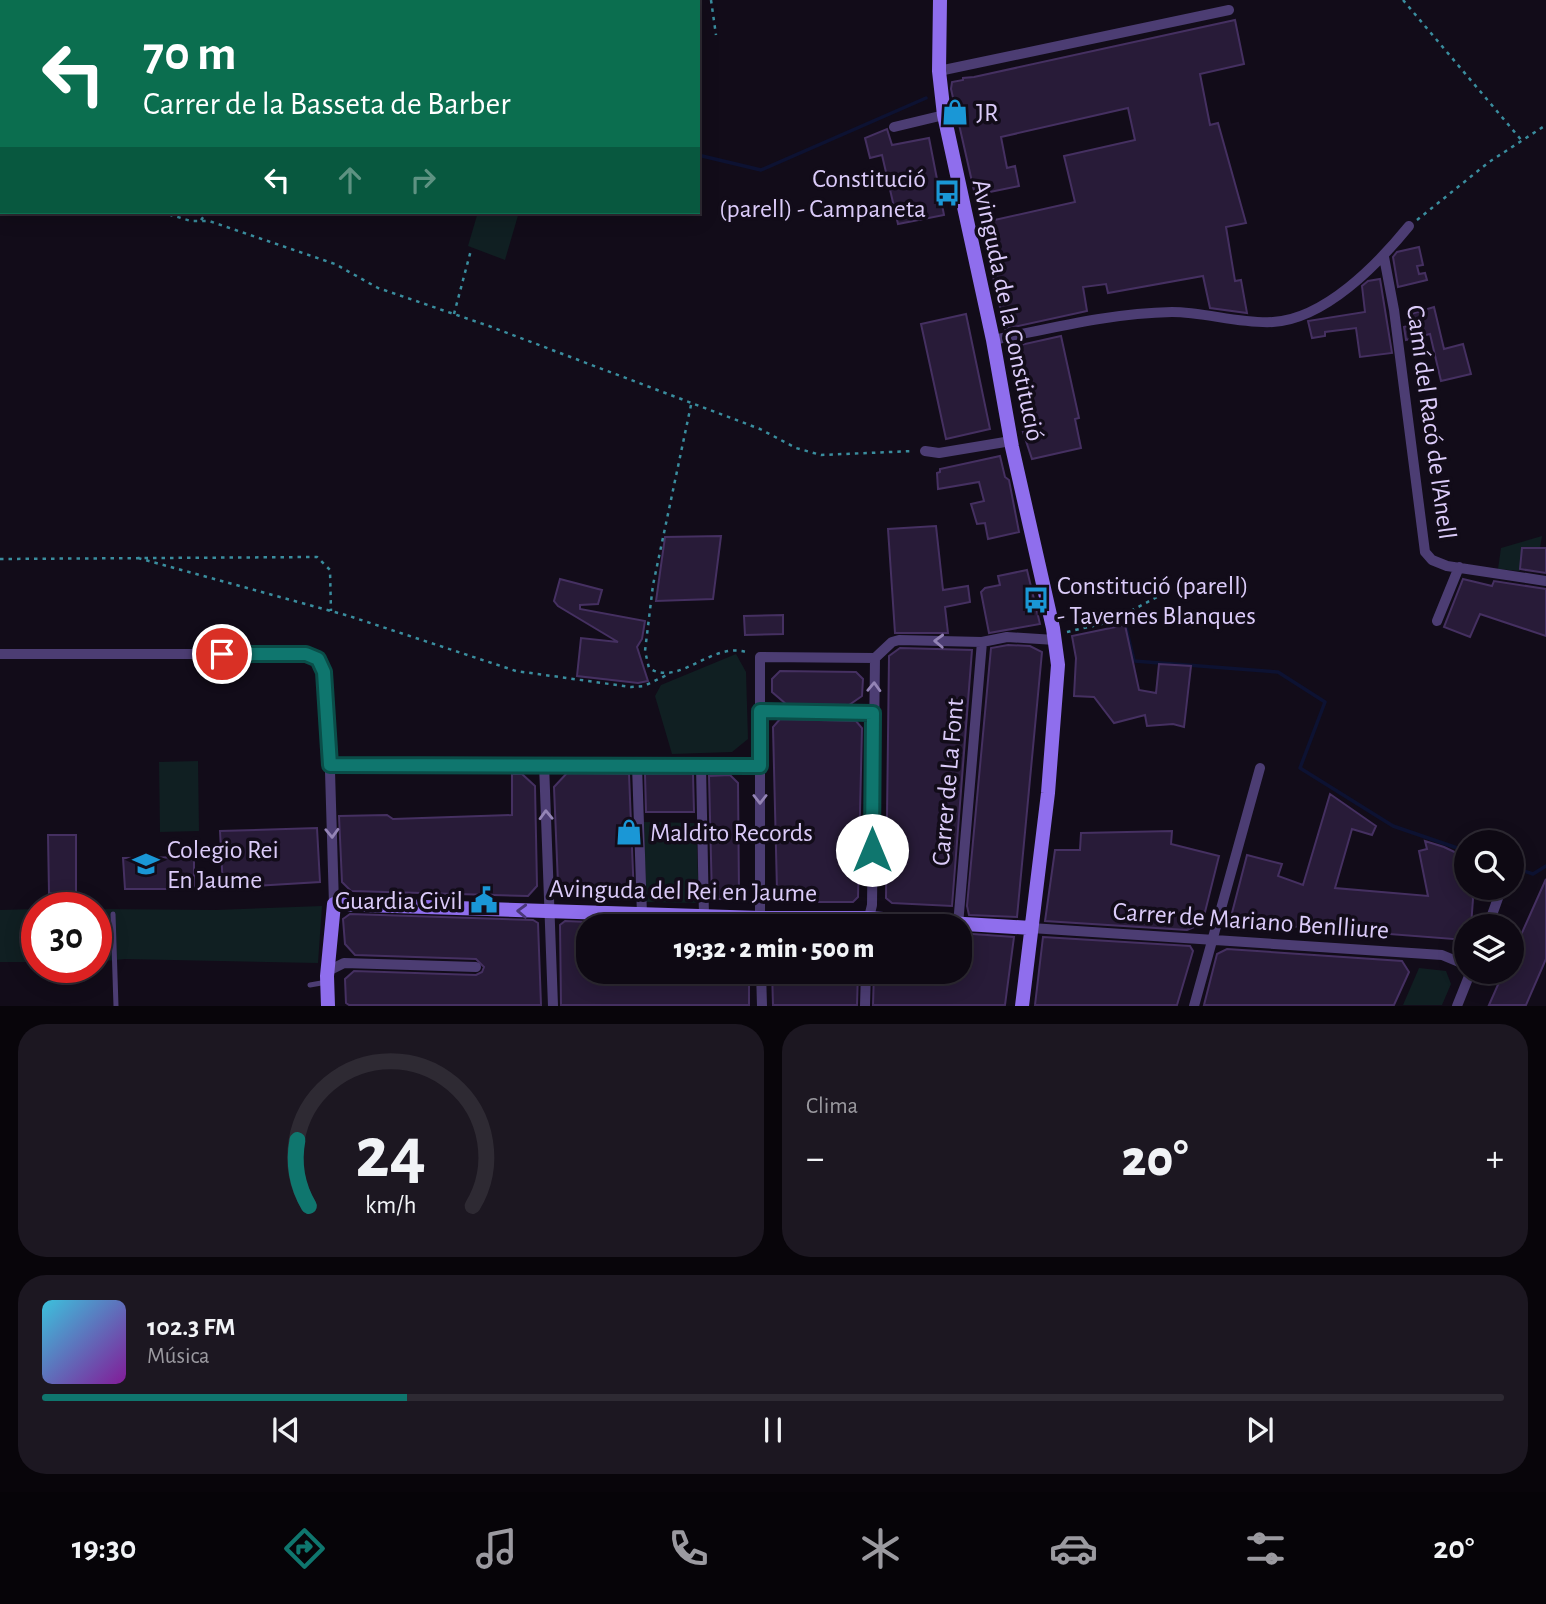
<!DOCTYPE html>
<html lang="es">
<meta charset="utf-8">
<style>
:root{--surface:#0e0913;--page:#1c1721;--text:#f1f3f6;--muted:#9b9aa0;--line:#2e2a33;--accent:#0f766e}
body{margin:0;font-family:"Alegreya Sans",sans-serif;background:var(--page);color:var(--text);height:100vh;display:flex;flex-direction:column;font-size:26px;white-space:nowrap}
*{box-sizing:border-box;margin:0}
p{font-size:23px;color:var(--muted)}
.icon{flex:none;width:38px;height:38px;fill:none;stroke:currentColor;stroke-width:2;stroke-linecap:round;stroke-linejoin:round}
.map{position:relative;height:1006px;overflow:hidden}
.sheet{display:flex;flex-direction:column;gap:18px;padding:18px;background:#08050a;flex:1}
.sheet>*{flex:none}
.banner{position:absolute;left:0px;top:0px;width:700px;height:214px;box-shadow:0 4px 18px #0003,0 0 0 2px var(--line);background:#0b6e4f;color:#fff;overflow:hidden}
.buttons{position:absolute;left:1454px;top:830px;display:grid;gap:14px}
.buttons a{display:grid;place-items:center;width:70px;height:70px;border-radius:50%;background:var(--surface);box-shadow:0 4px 18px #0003,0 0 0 2px var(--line);font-size:35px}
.speed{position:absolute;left:21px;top:892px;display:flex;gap:14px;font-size:35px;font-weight:700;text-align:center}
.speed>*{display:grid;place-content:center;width:91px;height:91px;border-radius:50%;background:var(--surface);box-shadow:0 4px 18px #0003,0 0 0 2px var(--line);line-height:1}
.speed .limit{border:10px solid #d22;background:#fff;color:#111}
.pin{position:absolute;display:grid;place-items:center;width:60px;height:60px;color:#fff;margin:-30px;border:4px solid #fff;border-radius:50%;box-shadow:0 2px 7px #0007}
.me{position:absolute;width:77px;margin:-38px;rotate:0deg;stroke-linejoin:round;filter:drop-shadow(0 0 5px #0008)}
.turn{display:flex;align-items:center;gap:24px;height:147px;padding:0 28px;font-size:32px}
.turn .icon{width:91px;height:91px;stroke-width:2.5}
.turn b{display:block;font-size:49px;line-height:60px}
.lanes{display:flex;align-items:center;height:66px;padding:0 28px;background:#0003;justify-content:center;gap:35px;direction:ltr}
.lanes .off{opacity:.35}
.big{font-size:52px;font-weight:800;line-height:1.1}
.sheet .widget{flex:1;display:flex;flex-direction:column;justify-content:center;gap:10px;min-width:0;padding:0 24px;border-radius:28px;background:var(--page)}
.sheet .dial{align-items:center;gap:0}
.dial svg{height:182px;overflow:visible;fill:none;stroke:var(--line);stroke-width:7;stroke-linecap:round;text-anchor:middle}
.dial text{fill:var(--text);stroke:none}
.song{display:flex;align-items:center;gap:21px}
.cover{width:84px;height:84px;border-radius:10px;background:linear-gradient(135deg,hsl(190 70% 55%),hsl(290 70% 35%))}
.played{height:7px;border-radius:4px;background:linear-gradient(90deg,var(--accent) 25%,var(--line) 25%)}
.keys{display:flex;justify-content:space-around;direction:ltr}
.heat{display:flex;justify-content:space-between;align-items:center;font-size:38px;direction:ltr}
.sheet .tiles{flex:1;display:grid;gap:18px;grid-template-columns:1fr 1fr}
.widget:last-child{grid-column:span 2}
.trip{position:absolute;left:576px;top:914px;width:396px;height:70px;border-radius:28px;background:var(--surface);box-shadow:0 4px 18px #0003,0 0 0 2px var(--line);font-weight:800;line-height:70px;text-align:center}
.dock{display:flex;height:112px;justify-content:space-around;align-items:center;background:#060408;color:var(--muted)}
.dock .icon{width:49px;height:49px}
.dock .on{color:var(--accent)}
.dock b{font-size:32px;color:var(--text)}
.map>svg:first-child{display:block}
.green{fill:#101f22}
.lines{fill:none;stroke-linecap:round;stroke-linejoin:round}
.stream{stroke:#0d1232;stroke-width:3.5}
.building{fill:#281b38;stroke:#453061;stroke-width:2}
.path{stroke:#3a8d9e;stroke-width:2.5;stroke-dasharray:3.5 5;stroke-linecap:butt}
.lane{stroke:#4c3d73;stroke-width:5}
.street{stroke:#4c3d73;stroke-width:10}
.secondary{stroke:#8f6eed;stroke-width:14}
.oneway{stroke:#9484b6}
.oneway2{stroke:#4a3878}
.route-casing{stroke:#0a4d48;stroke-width:18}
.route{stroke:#0f766e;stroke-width:12}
.labels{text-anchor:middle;stroke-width:7;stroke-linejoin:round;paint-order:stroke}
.poi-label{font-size:26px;fill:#dbcbf9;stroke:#120c19;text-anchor:start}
.street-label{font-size:26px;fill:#dbcbf9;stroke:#120c19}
</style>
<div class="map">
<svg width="1546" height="1006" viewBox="0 0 1546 1006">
<rect width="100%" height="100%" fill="#120c19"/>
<!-- green -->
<path class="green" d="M478,212H519L505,260L468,246Z
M1542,536L1540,548H1522L1520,571L1498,569L1501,548Z
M736,654L746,672L748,739L732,752L672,754L655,696L661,685Z
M198,761L199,831L160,832L159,762Z
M644,822L696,823L699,903L646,902Z
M322,906L318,963L125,959L96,962V909L215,910Z
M37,909V962H0V910Z
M1419,968L1446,971L1451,984L1442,1005H1403Z"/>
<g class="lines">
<!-- stream -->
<path class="stream" d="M130,0L144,2
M698,155L761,170L926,98
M1121,622L1125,623L1134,661L1278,672L1325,702L1300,768L1393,826L1466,851
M1512,867L1533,874L1546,866"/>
</g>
<!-- building -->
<path class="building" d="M1235,20L1244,64L1200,74L1210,125L1218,123L1246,223L1226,227L1235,281L1241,280L1247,313L1210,308L1203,276L1108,293L1106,284L1083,287L1087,311L1005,329L981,223L1075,202L1064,156L1135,140L1128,108L1001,137L1007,168L1015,166L1019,186L975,195L951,89L952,82L963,80V78L974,77Z
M887,129L892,145L929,138L944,215L898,224L882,155L870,158L865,138Z
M1419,247L1423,265L1417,266L1419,274L1425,273L1427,280L1398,287L1393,257L1397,252Z
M1380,279L1392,353L1360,357L1356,328L1325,332V336L1312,338L1308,321L1365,312L1362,286L1368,281Z
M1434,307L1444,349L1463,344L1471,374L1441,381L1430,334L1406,340L1404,327L1414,324L1411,314Z
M966,314L990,429L946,439L921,324Z
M1061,336L1079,418L1075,419L1081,448L1032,459L1023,432H1026L1007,348Z
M1000,456L1005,477L1009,480L1019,532L988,539L985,523L977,524L971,504L984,501L979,482L938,489L937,473L940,472V469Z
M936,526L943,590L968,586L970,602L945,607L948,633H895L888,529Z
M721,536L713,599L656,601L665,537Z
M1522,548H1546V573L1520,569Z
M1027,570L1040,624L989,633L981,592L985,588L1000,585L998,576Z
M560,579L602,590L598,604L580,605V609L645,621L642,639L637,647L648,681L638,683L577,676L581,638L618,642L558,606L554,601Z
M1463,579L1492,586L1494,581L1546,589V636L1480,614L1470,637L1444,627Z
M783,615V634L745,635L744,616Z
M1125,625L1139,690L1156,693L1159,664L1191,666L1184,727L1173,724L1147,726L1145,715L1114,723L1094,697L1074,696L1076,658L1072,636Z
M1008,645L1030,646L1042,652L1017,917L969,915L967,906L991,648Z
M900,648L972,650L952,906L892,903L886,898L889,656Z
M780,671L856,672L863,679L862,696L849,705L786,704L772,692V679Z
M780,719L856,721L862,728L858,897L853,902H790L777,890L773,727Z
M567,773L629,774L634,897L568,896L558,884L554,787Z
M512,774H522L535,786L537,886L528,896L351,891L342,882L339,816L387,815L393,819L512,815Z
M645,774H693L694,812H646Z
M730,775L738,783L739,894L733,899H712L709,776Z
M1330,794L1376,826L1372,835L1352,829L1335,888L1428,896L1419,851L1427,849L1425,841L1444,847L1463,856L1466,887H1471L1473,899L1471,926H1466V940L1236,922L1232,913L1247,855L1282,864L1278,876L1303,885Z
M317,828L320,882L223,888L220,831Z
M1172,831L1171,844L1219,856L1202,924L1187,930L1045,921L1055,850H1080L1081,833Z
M48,835H76V894L49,893Z
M194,857V889H125L123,858Z
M1546,879V959L1526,1005H1489L1504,971H1512V955Z
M350,914L533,920L538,923L541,1005H349L346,1003L345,979L354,971L476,975L482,972L484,967L476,959L355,955L345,944L343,919Z
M565,921L588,922V971H749V1005H561L560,925Z
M959,933L1014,937L1005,1005H873L874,971H959Z
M1043,937L1190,946L1193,951L1177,1005H1035Z
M1227,949L1402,961L1409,972L1394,1005H1204L1217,954Z
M772,971H858L857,1005H773Z"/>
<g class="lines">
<!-- path -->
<path class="path" d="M711,0L716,35
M1403,0L1523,142
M237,2V0
M0,166H2
M161,212L191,221H209L335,264L378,288L489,326L760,429L796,448L821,455L913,451
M201,220L207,212
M1417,220L1489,162L1546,125
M454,314L471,250
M691,405L653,585L645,651L649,668C680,688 713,639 749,653
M138,558L349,616L516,671L631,687L644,686L669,674
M0,559L317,557L330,570L331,611
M1067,632L1110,622L1170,590"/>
<!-- lane -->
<path class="lane" d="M113,914L116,1006
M310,985L327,982"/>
<!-- street -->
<path class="street" d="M939,71L1229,10
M894,127L944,115
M1384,257L1394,310L1425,552L1432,560L1447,566L1546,581
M993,340C1053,328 1111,313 1172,312C1205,312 1240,324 1273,322C1325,319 1378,264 1409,226
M925,451L939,453L1011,441
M1437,621L1459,567
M0,654H306L318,659L324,672L329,738L334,904
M760,711L873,713
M544,764L553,1006
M330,765L760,766
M637,765L642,915
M701,765L704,917
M958,925L982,642
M760,926V657L875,658L892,642L899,640L982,642L1007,637L1055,640
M867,926L872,905L875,658
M1488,926L1502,887
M1031,928L1442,955L1466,965
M328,971L344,963L476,967
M761,971L762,1006
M865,1006L866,971
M1194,1006L1260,768
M1457,1006L1471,971"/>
<!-- secondary -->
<path class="secondary" d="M940,0L939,71L944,115L993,340L1012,447L1053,628L1058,665L1048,793L1022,1006
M328,1006L327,976L334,904L760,918H867L1031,928"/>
</g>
<!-- one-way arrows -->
<defs><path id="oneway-chevron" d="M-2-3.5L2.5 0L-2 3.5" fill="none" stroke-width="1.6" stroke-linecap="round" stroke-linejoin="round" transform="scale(1.75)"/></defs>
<g class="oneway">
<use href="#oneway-chevron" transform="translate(939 641) rotate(-178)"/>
<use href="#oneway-chevron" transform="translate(874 687) rotate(-88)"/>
<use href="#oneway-chevron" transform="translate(760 799) rotate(90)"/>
<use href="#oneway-chevron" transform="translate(546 815) rotate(-92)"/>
<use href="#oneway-chevron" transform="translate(332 833) rotate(88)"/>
</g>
<use class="oneway2" href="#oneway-chevron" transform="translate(522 911) rotate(-178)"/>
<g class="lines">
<!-- route casing -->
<g class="route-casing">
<path id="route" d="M222,654H306L318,659L324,672L330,765L760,766V711L873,713L872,850"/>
</g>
<!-- route -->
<use href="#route" class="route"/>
</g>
<!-- icons -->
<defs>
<g id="shop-bare" transform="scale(2.1)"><path d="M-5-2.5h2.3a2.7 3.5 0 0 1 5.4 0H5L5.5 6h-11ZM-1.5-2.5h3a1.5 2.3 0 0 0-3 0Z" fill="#1a97d6" stroke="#120c19" stroke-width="2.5" paint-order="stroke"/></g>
<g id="bus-bare" transform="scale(2.1)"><path d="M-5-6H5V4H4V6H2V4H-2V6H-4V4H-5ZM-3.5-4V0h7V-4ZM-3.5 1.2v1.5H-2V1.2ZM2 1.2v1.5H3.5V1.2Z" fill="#1a97d6" stroke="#120c19" stroke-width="2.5" paint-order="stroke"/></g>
<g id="school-bare" transform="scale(2.1)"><path d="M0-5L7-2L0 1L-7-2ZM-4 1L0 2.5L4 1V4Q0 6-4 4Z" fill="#1a97d6" stroke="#120c19" stroke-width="2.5" paint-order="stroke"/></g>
<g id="civic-bare" transform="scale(2.1)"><path d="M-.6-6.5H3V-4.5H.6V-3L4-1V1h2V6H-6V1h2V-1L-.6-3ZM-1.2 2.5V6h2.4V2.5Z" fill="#1a97d6" stroke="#120c19" stroke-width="2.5" paint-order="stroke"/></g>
</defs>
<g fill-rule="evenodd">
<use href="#shop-bare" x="955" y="112"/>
<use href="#bus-bare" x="947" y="193"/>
<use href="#bus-bare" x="1036" y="600"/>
<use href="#shop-bare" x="629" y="832"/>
<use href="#school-bare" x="146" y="864"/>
<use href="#civic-bare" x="484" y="900"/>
</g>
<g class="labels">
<!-- poi labels -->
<g class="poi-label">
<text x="976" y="121">JR</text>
<text x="926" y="187" text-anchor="end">Constitució<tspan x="926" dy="30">(parell) - Campaneta</tspan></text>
<text x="1057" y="594">Constitució (parell)<tspan x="1057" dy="30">- Tavernes Blanques</tspan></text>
<text x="650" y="841">Maldito Records</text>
<text x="167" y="858">Colegio Rei<tspan x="167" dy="30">En Jaume</tspan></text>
<text x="463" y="909" text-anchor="end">Guardia Civil</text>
</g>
<!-- street labels -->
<g class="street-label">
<text transform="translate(1009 310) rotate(78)" y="9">Avinguda de la Constitució</text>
<text transform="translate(1432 422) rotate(82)" y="9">Camí del Racó de l'Anell</text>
<text transform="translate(947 782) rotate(-85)" y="9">Carrer de La Font</text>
<text transform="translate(683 890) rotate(1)" y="9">Avinguda del Rei en Jaume</text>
<text transform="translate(1251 920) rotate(4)" y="9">Carrer de Mariano Benlliure</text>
</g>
</g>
</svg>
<div class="buttons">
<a><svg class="icon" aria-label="search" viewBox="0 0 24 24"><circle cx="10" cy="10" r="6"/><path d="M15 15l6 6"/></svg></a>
<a><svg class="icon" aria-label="layers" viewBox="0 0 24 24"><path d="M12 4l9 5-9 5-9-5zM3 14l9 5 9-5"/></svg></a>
</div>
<div class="speed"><div class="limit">30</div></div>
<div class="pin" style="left:222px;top:654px;background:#d93025"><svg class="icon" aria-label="arrive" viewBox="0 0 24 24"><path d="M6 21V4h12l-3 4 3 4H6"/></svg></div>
<svg class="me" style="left:872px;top:850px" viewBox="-20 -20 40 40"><circle r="19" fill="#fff"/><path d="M0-13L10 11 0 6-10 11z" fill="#0f766e"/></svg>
<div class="trip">19:32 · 2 min · 500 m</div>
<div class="banner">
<div class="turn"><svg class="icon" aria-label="left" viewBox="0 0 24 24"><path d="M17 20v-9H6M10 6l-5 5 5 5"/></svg><div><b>70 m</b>Carrer de la Basseta de Barber</div></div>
<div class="lanes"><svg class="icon" aria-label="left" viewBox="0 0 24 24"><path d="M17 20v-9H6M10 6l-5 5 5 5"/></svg><svg class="icon off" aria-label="ahead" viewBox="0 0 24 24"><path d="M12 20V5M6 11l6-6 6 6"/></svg><svg class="icon off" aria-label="right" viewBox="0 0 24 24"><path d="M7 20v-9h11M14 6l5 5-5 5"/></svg></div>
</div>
</div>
<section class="sheet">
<div class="tiles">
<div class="widget dial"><svg viewBox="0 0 100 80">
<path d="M14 69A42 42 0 1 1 86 69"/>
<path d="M14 69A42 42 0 0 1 9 40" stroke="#0f766e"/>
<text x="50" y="56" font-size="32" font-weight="700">24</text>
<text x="50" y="72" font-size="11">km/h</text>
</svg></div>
<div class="widget"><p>Clima</p>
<div class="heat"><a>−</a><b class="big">20°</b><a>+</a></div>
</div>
<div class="widget">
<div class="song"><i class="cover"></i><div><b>102.3 FM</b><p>Música</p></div></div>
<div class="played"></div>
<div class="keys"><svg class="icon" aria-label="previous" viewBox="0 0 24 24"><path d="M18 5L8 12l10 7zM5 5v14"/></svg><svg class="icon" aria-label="pause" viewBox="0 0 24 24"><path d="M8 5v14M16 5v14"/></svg><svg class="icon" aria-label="next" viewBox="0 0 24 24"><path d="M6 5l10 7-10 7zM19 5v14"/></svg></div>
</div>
</div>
</section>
<nav class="dock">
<b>19:30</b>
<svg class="icon on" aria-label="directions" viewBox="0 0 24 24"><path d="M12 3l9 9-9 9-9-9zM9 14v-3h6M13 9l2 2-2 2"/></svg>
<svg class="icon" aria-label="music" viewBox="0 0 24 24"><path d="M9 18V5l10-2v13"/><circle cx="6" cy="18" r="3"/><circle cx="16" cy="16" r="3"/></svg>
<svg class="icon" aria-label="phone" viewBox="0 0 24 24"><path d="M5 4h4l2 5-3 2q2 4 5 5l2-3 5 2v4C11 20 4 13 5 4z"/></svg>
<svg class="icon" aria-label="climate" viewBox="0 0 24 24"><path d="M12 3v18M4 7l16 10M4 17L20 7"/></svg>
<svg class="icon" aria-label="car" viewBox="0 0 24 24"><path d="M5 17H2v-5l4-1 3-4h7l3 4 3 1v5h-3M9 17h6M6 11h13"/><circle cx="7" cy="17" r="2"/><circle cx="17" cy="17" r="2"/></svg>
<svg class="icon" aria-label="filters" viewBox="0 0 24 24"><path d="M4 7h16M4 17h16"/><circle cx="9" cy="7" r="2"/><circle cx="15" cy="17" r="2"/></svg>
<b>20°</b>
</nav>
